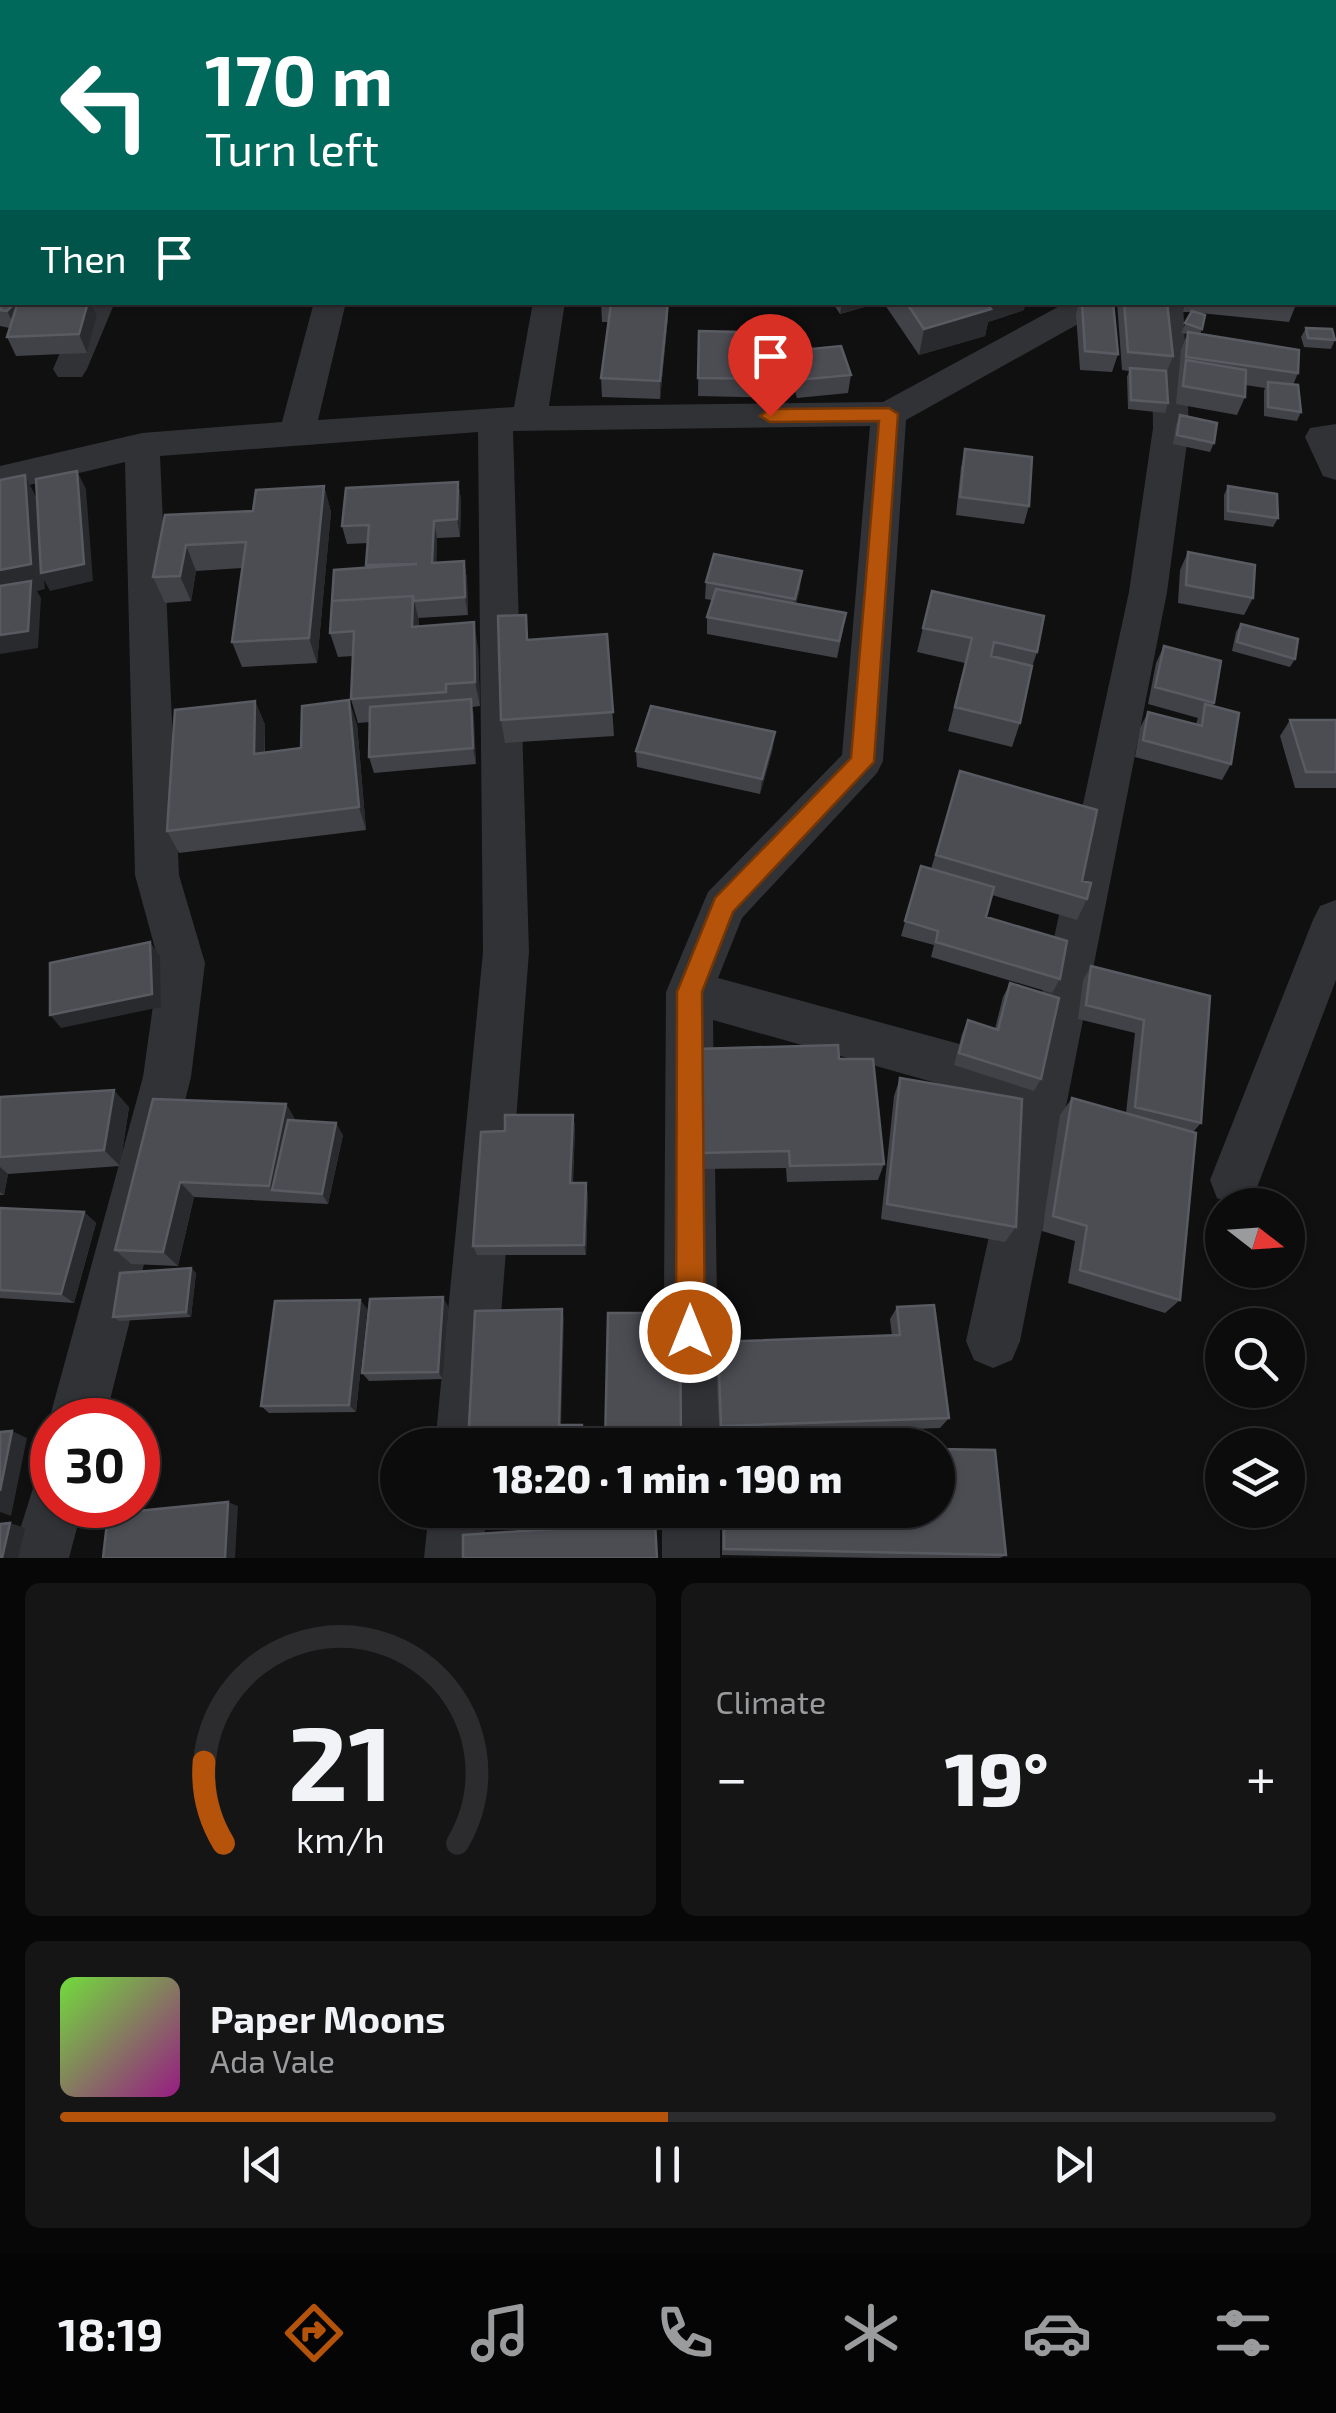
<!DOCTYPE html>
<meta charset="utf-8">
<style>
:root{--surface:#0c0c0d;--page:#151516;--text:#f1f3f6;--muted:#9a9b9d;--line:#2c2c2e;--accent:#b45309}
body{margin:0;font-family:"Exo 2",sans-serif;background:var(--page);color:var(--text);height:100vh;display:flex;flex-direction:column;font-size:38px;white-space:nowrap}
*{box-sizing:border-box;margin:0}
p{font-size:32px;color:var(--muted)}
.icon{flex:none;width:55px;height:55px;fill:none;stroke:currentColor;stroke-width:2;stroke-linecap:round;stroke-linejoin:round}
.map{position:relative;height:1558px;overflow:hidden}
.side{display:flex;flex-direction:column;gap:25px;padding:25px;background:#070707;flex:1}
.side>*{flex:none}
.guide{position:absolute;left:0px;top:0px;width:1338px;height:305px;box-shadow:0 2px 8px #0004,0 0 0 2px var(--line);background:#00695c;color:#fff;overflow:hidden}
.needle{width:65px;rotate:107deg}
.controls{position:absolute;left:1205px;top:1188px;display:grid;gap:20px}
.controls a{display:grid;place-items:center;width:100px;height:100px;border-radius:50%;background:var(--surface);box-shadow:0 2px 8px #0004,0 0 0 2px var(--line);font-size:50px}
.speed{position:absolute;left:30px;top:1398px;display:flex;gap:20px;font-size:50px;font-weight:700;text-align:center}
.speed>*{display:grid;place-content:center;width:130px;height:130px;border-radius:50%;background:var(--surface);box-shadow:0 2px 8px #0004,0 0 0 2px var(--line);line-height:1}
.speed .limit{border:15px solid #d22;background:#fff;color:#111}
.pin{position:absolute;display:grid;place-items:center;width:85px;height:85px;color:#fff;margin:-102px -42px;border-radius:50% 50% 50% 0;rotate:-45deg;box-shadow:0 0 10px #0007}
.pin .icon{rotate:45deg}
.me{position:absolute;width:110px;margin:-55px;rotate:0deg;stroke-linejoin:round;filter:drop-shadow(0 0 8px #0008)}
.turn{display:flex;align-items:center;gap:35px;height:210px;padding:0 40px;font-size:45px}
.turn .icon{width:130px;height:130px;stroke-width:2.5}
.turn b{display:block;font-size:70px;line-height:85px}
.then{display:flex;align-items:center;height:95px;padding:0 40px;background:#0003;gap:20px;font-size:38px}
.big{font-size:75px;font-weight:800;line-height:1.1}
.side .widget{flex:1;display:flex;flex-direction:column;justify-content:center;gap:15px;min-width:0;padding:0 35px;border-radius:15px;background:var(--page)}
.side .dial{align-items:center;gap:0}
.dial svg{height:260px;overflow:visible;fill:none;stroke:var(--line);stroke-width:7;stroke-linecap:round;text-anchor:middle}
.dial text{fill:var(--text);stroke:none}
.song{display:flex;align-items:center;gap:30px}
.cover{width:120px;height:120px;border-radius:15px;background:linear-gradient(135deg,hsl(100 70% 55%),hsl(310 70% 35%))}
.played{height:10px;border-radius:5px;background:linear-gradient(90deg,var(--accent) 50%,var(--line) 50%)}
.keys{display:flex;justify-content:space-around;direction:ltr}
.heat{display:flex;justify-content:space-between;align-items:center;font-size:55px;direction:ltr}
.side .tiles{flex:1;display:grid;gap:25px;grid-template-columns:1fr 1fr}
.widget:last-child{grid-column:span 2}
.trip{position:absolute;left:380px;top:1428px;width:575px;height:100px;border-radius:50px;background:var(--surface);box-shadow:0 2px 8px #0004,0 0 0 2px var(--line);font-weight:800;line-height:100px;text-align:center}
.menu{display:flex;height:160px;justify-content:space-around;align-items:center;background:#050505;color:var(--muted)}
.menu .icon{width:70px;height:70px}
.menu .selected{color:var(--accent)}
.menu b{font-size:45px;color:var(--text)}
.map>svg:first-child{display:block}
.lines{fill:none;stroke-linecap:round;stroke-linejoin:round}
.street{fill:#313236;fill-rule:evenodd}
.wall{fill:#414247}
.shaded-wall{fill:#292a2d}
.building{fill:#4b4d53;stroke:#595b62;stroke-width:2.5}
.route{fill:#b45309;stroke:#753606;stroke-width:2.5}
</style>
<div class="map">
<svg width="1336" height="1558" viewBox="0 0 1336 1558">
<rect width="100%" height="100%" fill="#101011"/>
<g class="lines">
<!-- street -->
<path class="street" d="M202,0H229L230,2H203Z
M985,0H1015L1016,2H986Z
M1335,27H1336V43H1335Z
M1335,112H1336V130H1335Z
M1335,142H1336V162H1335Z
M1335,185H1336V203H1335Z
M2,224V246L0,247V225Z
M1335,276H1336V296H1335Z
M82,302H115L87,369L82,377H58L53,369Z
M314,302H346L318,420L514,407L533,302H565L549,406L883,402L1067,302H1109L1105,309L906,420L883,761L877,773L742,918L718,978L1007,1057L1026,1067L1129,592L1153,428L1151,302H1183L1189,428L1167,592L1020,1341L1012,1360L993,1368L974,1360L966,1341L1019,1099L1007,1103L713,1020L719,1445H663L666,992L708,892L842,755L870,426L513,431L529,952L491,1445H435L483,952L478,432L160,456L179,875L205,963L191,1077L105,1420H52V1428L49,1420L143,1077L159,963L135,875L125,462L0,492V466L142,433L282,422Z
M1336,424V480L1323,476L1305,437L1310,428Z
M1336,900V980L1253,1198L1235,1205L1217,1198L1210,1180L1313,920L1320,906Z
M52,1477V1505H83L69,1558H11L34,1485Z
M429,1510H487L482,1558H424Z
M662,1510H720V1558H662Z"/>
</g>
<!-- wall -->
<path class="wall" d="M315,0H379L377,2H315Z
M1035,0H1174L1169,2H1034Z
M1253,0H1326L1327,2H1254Z
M0,130H2V204H0Z
M0,256L2,302H91L97,316L87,353L16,356L7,337L10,328L0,326Z
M601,302H668V317L660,399L602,397L601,378L609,322H602Z
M832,302H882L840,314Z
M883,302H1025L1024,310L988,322L985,336L919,355Z
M1079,302H1113L1118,354L1112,372L1080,370L1076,314Z
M1117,302H1167L1173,356L1166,374L1168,403L1165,413L1128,409L1127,377L1129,371L1122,370Z
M1184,302H1297L1289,322L1200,313L1202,329L1200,334L1298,373L1293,385L1301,412L1297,421L1264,416V391L1265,388L1245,385V397L1237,415L1176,404L1181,350L1187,334L1181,333L1191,312H1183Z
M1306,328L1335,340L1331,349L1304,347L1301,337Z
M699,331L782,379L781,398L698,396Z
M790,351L851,375L848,393L797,398L788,369Z
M1180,415L1214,443L1210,452L1173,444L1176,425Z
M965,449L1029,506L1024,524L956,515L961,467Z
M458,482L461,500L460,537L437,538L436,563L464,561L467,579L468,615L418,618L419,626L478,647L480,706L472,707L476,764L374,773L369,757L370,722L358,723L351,699L353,656L338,657L330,633L367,568L368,543L347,544L342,526Z
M324,486L331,512L317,663L242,667L232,642L242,568L196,571L191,601L165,603L153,577L165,515L253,511Z
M1228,486L1278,518L1273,527L1224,520V495Z
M1188,552L1253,598L1244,615L1178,603L1180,570Z
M706,582L800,588L796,604L843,630L837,658L707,634V617L712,600L705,599Z
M932,591L1037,652L1032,667L1020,723L1012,747L948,731L965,663L917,652Z
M1241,624L1295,659L1290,667L1232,651L1236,632Z
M607,634L614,736L505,743L501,720Z
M1164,646L1214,703L1213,706L1231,764L1222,780L1135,757L1140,728L1148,712L1196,724L1198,718L1148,704L1156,663Z
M255,701L265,725V752L301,748L357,724L366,830L179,853L167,831Z
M1290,720H1336V788H1295L1280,736Z
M773,748L760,794L637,767L636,751Z
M960,771L1082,881L1087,899L1077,920L992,895L986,917L1060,979L1052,993L931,957L934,945L901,936L921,866L931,869Z
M1091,966L1210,996L1201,1123L1193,1132L1180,1300L1165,1313L1068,1283L1075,1241L1042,1231L1060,1115L1072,1098L1126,1113L1135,1033L1078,1019L1083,980Z
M1010,983L1041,1079L1034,1091L954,1065L962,1034L968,1020L995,1029L1003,997Z
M696,1049L839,1059L884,1164L878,1180L787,1182L786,1168L699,1169Z
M900,1078L1016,1227L1005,1242L881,1219L894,1096Z
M0,1097L129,1107L120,1166L8,1174L4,1195H0Z
M153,1099L286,1104L296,1121L343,1135L328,1204L194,1197L178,1266L131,1264L115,1250Z
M573,1115L575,1127L573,1183L588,1194L586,1255H477L473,1246L505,1131Z
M0,1208L84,1212L96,1223L74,1303L0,1298Z
M191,1268L196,1273L191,1317L119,1321L113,1317Z
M360,1300L367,1309L356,1412L269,1413L261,1406Z
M448,1306L443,1379L369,1381L362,1373Z
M897,1307L949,1418L940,1428L719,1436L716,1354L718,1342L892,1336L890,1319Z
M604,1510H682V1513L605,1514Z
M722,1510H938L1006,1555L1000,1558H880L722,1555Z"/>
<!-- shaded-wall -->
<path class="shaded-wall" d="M361,0H379L377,2H362Z
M1145,0H1174L1169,2H1140Z
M2,108V123L0,127V112Z
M16,302H42L16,329L7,311Z
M88,302H91L97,316L87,353L79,334Z
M668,302V317L660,399V381Z
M842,302H882L840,314Z
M995,302H1025L1024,310L988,322L985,336L919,355L924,329Z
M77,471L86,489L93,581L50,591L44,580L45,589L37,591L41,598L38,648L0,654V570L25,475L38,501Z
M458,482L461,500L460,537L457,519Z
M324,486L331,512L317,663L309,638Z
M434,521L437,538L436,581L432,563Z
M186,545L196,571L191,601L180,576Z
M464,561L467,579L468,615L465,597Z
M802,571L800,588L793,616L795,599Z
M413,596L419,621L418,651L412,627Z
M474,622L478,647L480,706L475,682Z
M471,699L474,715L476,764L473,748Z
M349,700L357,724L366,830L359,807Z
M255,701L265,725L264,777L254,754Z
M775,732L773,748L760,794L762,779Z
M150,942L160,956L161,1007L61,1028L50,1015Z
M114,1090L129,1107L120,1166L104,1150Z
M286,1104L296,1121L272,1190L269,1186Z
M573,1115L575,1127L572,1193L570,1183Z
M336,1123L343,1135L328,1204L322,1194Z
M0,1167L8,1174L4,1195L0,1192Z
M180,1182L194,1197L178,1266L163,1252Z
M586,1183L588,1194L586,1255L584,1245Z
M84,1212L96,1223L74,1303L61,1294Z
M191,1268L196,1273L191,1317L186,1312Z
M443,1297L448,1306L443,1379L438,1372Z
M360,1300L367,1309L356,1412L349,1405Z
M562,1309L564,1318L561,1432L559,1425Z
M12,1431L27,1438L11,1516L0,1512V1491Z
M228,1502L238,1506L235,1558H225Z
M10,1523L25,1528L18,1558H2Z"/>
<!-- building -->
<path class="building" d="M8,0H32L29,2H6Z
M95,0H117L129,2H93Z
M238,0H280L279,2H237Z
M416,0H490L489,2H414Z
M501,0H582L581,2H500Z
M1064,0H1112L1107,2H1068Z
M1122,0H1145L1140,2H1127Z
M1268,0H1326L1327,2H1269Z
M2,5V23L0,22V7Z
M0,82H2V108L0,112Z
M0,130L2,131V186L0,185Z
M1335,223H1336V259H1335Z
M2,251V302H16L7,311L0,310V256Z
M18,302H88L79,334L7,337Z
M668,302L660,381L601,378L611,304L601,302Z
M906,302H985L991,309L924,329Z
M1082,302H1113L1118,354L1085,351Z
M1124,302H1167L1173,356L1128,352Z
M1192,311L1205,315L1202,329L1185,323Z
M1306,328L1332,329L1335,340L1308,338Z
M699,331L781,333L782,379L698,378Z
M1188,332L1299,350L1298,373L1186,357Z
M841,346L851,375L798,380L790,351Z
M1186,360L1246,370L1245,397L1183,386Z
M1130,368L1166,371L1168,403L1131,400Z
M1268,382L1298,385L1301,412L1268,407Z
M1180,415L1217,423L1214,443L1177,435Z
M965,449L1032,457L1029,506L960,497Z
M77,471L84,564L41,573L36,479Z
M25,475L31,564L0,570V480Z
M458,482L457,519L434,521L432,563L464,561L465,597L414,601L413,596L332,601L334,570L417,564L366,565L369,525L342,526L346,488Z
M324,486L309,638L232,642L246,542L186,545L180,576L153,577L165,515L253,511L256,490Z
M1228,486L1277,494L1278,518L1228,511Z
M1188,552L1255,565L1253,598L1186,585Z
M714,554L802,571L795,599L706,582Z
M31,581L28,631L0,635V586Z
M716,589L846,613L839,641L707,617Z
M932,591L1044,616L1037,652L994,642L991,656L1032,666L1020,723L955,707L972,638L923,628Z
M413,596L412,627L474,622L475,682L446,684V692L351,699L354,631L330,633L332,601Z
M526,615L527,640L607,634L613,712L501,720L498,616Z
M1241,624L1298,639L1295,659L1237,642Z
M1164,646L1221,661L1214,703L1155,687Z
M471,699L473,748L369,757L370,707Z
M349,700L359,807L167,831L175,710L255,701L254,754L301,748L302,706Z
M1205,704L1239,713L1231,764L1143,740L1148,712L1202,726Z
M651,706L775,732L762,779L636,751Z
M1290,720H1336V772H1306Z
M960,771L1097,810L1082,881L1091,883L1087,899L936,855Z
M921,866L994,887L986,917L1067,941L1060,979L936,942L938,931L905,921Z
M150,942L152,994L50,1015V963Z
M1091,966L1210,996L1201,1123L1135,1107L1144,1020L1086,1005Z
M1010,983L1059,998L1041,1079L959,1053L968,1020L998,1030Z
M838,1045L839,1059H873L884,1164L790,1166L789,1151L700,1153L696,1049Z
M900,1078L1022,1099L1016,1227L887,1204Z
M114,1090L104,1150L0,1157V1097Z
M1072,1098L1196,1133L1180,1300L1080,1270L1087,1226L1053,1216Z
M153,1099L286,1104L269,1186L180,1182L163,1252L115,1250Z
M505,1115H573L570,1183H586L584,1245L473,1246L481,1132L505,1131Z
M288,1120L336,1123L322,1194L272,1190Z
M0,1208L84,1212L61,1294L0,1290Z
M191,1268L186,1312L113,1317L120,1273Z
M443,1297L438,1372L362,1373L370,1299Z
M360,1300L349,1405L261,1406L275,1301Z
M934,1305L949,1418L721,1426L718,1342L900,1335L897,1307Z
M562,1309L559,1425H582L581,1445H468L475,1311Z
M608,1313H680L681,1445H605Z
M12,1431L0,1491V1432Z
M724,1444L778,1445H724Z
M938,1449L995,1450L1006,1555L724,1549V1510H938Z
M228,1502L225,1558H103L108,1514Z
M655,1522L657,1558H463V1535Z
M10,1523L2,1558H0V1524Z"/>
<!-- route -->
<path class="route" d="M889,408L898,414L874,762L733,912L702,992L705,1332L701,1342L690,1346L680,1342L676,1332L677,992L715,898L851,758L879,421L770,422L760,416L770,409Z"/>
</svg>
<div class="controls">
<a><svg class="needle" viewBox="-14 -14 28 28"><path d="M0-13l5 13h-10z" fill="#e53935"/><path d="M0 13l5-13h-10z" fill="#9a9b9d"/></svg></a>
<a><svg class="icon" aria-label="search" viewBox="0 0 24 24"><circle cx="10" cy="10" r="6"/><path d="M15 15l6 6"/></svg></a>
<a><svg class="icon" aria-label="layers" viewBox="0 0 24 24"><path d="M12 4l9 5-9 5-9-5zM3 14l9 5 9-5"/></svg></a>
</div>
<div class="speed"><div class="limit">30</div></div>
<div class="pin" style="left:770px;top:416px;background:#d93025"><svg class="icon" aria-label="arrive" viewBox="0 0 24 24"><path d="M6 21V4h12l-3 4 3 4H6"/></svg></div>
<svg class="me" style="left:690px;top:1332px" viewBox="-20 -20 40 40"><circle r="17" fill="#b45309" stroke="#fff" stroke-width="3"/><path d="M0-11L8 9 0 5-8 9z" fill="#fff"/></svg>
<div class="trip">18:20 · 1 min · 190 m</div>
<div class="guide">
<div class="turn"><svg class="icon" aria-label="left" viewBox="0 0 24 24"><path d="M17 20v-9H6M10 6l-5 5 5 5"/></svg><div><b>170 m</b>Turn left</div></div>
<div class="then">Then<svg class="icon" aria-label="arrive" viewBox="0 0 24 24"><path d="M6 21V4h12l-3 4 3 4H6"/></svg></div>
</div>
</div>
<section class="side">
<div class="tiles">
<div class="widget dial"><svg viewBox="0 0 100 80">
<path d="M14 69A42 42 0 1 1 86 69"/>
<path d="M14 69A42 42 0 0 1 8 44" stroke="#b45309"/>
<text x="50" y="56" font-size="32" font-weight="700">21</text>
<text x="50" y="72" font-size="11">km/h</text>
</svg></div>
<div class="widget"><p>Climate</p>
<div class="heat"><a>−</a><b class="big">19°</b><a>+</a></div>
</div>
<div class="widget">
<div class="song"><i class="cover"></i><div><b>Paper Moons</b><p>Ada Vale</p></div></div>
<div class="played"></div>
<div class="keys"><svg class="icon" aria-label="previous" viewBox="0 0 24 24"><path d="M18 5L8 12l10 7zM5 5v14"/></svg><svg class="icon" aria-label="pause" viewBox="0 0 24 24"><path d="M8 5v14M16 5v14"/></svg><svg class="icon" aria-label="next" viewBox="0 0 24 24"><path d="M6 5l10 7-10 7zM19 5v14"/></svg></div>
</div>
</div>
</section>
<nav class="menu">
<b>18:19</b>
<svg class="icon selected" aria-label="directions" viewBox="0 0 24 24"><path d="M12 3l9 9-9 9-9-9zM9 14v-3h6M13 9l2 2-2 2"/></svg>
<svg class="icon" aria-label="music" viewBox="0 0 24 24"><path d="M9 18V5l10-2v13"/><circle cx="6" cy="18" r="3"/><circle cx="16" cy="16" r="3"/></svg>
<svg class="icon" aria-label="phone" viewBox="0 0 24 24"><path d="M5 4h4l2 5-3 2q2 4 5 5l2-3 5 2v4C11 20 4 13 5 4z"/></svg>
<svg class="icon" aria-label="climate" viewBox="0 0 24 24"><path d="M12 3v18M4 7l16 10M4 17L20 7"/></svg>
<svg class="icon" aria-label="car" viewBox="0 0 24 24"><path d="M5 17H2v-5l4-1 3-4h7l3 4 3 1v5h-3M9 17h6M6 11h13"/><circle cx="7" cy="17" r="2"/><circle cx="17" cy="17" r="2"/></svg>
<svg class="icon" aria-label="filters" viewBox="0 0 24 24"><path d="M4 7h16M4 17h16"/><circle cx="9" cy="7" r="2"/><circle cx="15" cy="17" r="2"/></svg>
</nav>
